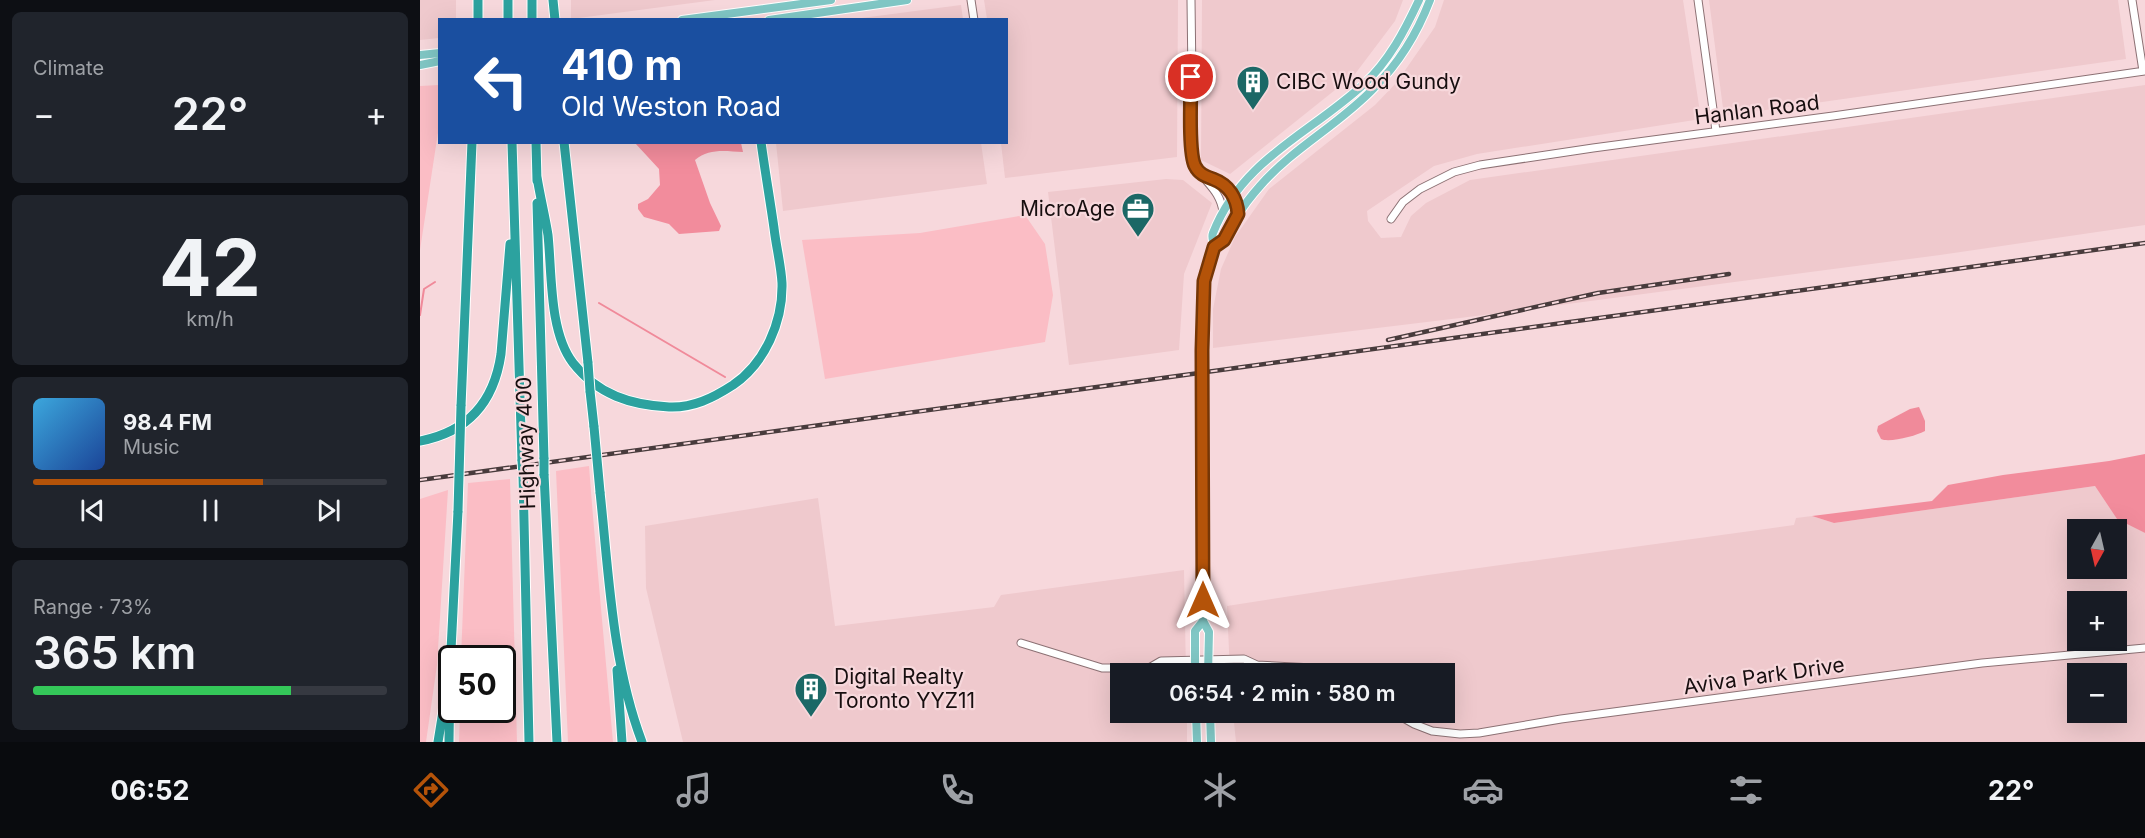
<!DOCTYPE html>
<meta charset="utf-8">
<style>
:root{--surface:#171b24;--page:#20242c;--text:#f1f3f6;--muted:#9ea1a6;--line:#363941;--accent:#b45309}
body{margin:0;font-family:Inter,sans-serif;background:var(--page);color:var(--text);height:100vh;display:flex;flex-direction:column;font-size:22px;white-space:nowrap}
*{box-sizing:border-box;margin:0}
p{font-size:20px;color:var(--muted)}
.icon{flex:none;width:33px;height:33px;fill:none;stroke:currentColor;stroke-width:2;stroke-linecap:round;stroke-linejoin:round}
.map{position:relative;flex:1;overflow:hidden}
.sheet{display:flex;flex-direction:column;gap:12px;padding:12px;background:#0d0f14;width:420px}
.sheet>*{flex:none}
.top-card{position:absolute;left:18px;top:18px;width:570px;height:126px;border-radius:0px;box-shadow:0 6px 24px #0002;background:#1a4fa0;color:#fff;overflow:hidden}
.needle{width:39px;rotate:188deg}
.buttons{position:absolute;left:1647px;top:519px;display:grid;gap:12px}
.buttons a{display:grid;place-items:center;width:60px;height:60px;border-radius:0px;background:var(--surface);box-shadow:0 6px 24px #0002;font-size:30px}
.speed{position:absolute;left:18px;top:645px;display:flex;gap:12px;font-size:30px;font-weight:700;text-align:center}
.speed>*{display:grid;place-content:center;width:78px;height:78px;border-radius:50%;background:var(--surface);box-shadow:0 6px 24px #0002;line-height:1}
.speed .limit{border:3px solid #111;border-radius:9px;background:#fff;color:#111}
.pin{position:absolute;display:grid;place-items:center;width:51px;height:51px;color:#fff;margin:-26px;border:3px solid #fff;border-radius:50%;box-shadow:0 2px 6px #0007}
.me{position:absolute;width:66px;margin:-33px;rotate:0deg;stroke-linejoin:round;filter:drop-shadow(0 0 4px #0008)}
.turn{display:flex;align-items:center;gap:21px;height:126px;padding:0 24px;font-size:27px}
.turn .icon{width:78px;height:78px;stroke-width:2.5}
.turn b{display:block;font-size:42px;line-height:51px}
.big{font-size:45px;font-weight:600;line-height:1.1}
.sheet .widget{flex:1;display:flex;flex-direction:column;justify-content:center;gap:9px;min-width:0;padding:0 21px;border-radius:9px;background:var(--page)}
.sheet .dial{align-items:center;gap:0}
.dial b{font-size:78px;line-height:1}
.song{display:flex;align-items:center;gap:18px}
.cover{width:72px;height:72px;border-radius:9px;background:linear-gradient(135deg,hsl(200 70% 55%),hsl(220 70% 35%))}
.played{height:6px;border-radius:3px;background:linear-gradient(90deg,var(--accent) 65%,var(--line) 65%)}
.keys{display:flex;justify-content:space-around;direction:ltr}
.heat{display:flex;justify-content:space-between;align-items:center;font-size:33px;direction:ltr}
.charge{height:9px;border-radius:4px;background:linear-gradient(90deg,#34c759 73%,var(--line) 0)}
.trip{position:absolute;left:690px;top:663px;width:345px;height:60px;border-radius:0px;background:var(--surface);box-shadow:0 6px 24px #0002;font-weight:600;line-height:60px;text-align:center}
.tab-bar{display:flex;height:96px;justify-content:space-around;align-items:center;background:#090b0e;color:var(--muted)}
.tab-bar .icon{width:42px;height:42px}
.tab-bar .current{color:var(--accent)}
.tab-bar b{font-size:27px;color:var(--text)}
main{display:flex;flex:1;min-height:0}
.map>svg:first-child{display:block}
.built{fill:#efc9cd;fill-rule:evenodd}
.green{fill:#fbbdc5}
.forest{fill:#f28c9c}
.water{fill:#f08a9a}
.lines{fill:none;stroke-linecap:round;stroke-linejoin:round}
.stream{stroke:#f08a9a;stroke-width:2}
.minor-casing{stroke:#8c7174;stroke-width:9}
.major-casing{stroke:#fff;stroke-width:10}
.highway-casing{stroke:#fff;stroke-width:11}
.minor{stroke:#fff;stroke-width:7}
.major{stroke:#80c7c5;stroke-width:8}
.highway{stroke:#2ca29f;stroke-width:9}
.rail-casing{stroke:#483b3c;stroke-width:4.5}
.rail{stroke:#f7d8dc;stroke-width:2;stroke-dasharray:7;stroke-linecap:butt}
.major-bridge-casing{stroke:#fff;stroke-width:10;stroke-linecap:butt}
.highway-bridge-casing{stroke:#fff;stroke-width:11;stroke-linecap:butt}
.major-bridge{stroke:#80c7c5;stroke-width:8}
.highway-bridge{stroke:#2ca29f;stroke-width:9}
.route-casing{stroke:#753606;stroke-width:15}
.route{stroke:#b45309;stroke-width:10}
.labels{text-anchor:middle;stroke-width:4.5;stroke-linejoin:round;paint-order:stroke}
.poi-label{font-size:21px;fill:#170e0f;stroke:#f7d8dc;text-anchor:start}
.street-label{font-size:21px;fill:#170e0f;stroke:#f7d8dc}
</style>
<main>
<section class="sheet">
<div class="widget"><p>Climate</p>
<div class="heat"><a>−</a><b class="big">22°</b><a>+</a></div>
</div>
<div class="widget dial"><b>42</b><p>km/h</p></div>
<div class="widget">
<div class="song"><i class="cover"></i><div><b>98.4 FM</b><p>Music</p></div></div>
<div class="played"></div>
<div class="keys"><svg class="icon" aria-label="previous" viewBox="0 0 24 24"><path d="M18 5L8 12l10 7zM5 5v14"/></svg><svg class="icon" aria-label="pause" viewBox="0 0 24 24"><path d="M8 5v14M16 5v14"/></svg><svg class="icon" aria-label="next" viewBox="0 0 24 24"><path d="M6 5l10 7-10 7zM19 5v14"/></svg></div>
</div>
<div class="widget"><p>Range · 73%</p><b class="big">365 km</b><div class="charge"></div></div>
</section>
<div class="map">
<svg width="1725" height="742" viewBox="0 0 1725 742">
<rect width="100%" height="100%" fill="#f7d8dc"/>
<!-- built -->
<path class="built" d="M0,0H36V19L20,20L19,38L0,40Z
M151,0H295L151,19Z
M564,0H758L757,157L585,178L581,143L586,142V20L567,19Z
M782,0H983L975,21L935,74L810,174L781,160Z
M1024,0H1263L1281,119L1057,154L1014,166L947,211L948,221L961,238L981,237L991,216L1006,203L1050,180L1725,85V225L1520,255L1048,317L793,348V309L801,269L815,237L849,189L955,105L977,82L1015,27Z
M1289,0H1698L1706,59L1304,116Z
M541,5L543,19H434Z
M356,143H561L567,184L363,211Z
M746,179L763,180L792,203L764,274L759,350L649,365L628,192Z
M1675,486L1697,519L1725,533V742H816L813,713L1024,712V674L810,673L807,606L1008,575L1374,525L1376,518L1392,516L1414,523ZM1658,530H1696V568H1658ZM1658,602H1696V640H1658ZM1658,674H1696V712H1658Z
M398,498L415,626L574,607L581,595L764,570L766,673L700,674V712L767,713V742H263L226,588L225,526Z"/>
<!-- green -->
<path class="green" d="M19,85V126L0,250V86Z
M605,215L625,244L633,295L625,342L405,379L382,240L500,233Z
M169,466C176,558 185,650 193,742H148L136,471Z
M90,479L97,742H39L40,710H82V658H41L48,483Z
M28,490L17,665L6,742H0V499Z"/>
<!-- forest -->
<path class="forest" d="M215,143H321L323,152C305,151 289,148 275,160L290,203L301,226L299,231L259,234L249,224L224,217L218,209V204L228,199L240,185L239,169Z
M1725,454V533L1697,519L1675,486L1414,523L1392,516L1512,501L1528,485L1583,475L1689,461Z"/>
<!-- water -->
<path class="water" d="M1499,407L1505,421V431C1496,436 1469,443 1461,439L1457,431L1458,426L1490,409Z"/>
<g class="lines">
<!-- stream -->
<path class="stream" d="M179,303L305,377
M0,315L4,289L15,282"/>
<!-- minor casing -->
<g class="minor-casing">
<path id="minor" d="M551,0L554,20
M771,0L773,157C777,179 800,186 803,212
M1278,0L1296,131
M1712,0L1723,71
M785,177L794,179L814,195L818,214
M971,219L983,202L1000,189L1034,172L1060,165L1173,148L1413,116L1725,71
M601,643L682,668H729L739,674
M729,668L741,661L824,659L837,665L893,668L908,674
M800,674L825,672L837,665
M973,712L994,724L1012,731L1040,734L1059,733L1141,719L1562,663L1725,648"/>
</g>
<!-- major casing -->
<g class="major-casing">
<path id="major" d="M262,20L411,0
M349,20L487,0
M0,55L20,53
M0,65L20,61
M794,247C806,238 810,227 818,215C824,205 832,195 840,186C873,148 920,124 954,88C980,62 997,34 1010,0
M782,350C782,328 781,304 784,282C786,270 793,258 794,246C794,241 791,238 793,233C822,159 890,134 944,84C969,61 985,30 999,0
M782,411L784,467L783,621L789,632L788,674
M775,674V631L783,621
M776,712L777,742
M790,712L791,742"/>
</g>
<!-- highway casing -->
<g class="highway-casing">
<path id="highway" d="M88,0V20
M112,0V20
M133,0L135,20
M58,20V0
M92,142L102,461
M116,142L117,181
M144,142L168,363
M117,177C120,196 125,216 128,235C132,273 129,332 153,363C178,395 211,405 249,407C273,408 293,398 313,385C345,363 363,322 362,283C361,265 356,246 354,228C350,200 345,171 341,142
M117,203L124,459
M170,391L174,427
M41,406L52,142
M0,441C48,432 74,402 81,354L90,244
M124,474L137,742
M103,476L109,742
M180,492C189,575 192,663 222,742
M197,670L202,742
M18,742L25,699
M29,742L30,670L38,511"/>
</g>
<!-- minor -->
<use href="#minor" class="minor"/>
<!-- major -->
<use href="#major" class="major"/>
<!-- highway -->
<use href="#highway" class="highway"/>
<!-- rail casing -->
<g class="rail-casing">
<path id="rail" d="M968,340L1178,293L1309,274
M0,480L1725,243"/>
</g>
<!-- rail -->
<use href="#rail" class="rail"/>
<!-- major-bridge casing -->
<g class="major-bridge-casing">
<path id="major-bridge" d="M782,350V411"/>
</g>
<!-- highway-bridge casing -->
<g class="highway-bridge-casing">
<path id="highway-bridge" d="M168,363L170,391
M174,427L180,492
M124,459V474
M102,461L103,476
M38,511L41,406"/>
</g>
<!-- major-bridge -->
<use href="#major-bridge" class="major-bridge"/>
<!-- highway-bridge -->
<use href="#highway-bridge" class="highway-bridge"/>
</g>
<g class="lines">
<!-- route casing -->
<g class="route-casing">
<path id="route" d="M771,77C771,95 768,152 775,166C779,174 785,176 793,179C809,185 817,198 818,214L804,240L794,247L784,281L782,350L783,600"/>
</g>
<!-- route -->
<use href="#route" class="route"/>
</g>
<!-- icons -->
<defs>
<g id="building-pin" transform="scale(1.725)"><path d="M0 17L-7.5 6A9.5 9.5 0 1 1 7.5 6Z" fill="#1b6866" stroke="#f7d8dc"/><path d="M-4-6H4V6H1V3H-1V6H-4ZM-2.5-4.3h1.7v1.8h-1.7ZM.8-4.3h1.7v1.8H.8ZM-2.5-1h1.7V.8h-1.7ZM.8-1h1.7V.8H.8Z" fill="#fff"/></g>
<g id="office-pin" transform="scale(1.725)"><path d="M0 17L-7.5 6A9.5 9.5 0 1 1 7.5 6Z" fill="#1b6866" stroke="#f7d8dc"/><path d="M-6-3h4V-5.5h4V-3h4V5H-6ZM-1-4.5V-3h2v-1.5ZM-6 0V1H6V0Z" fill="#fff"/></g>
</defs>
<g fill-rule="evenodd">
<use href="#building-pin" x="833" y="82"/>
<use href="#office-pin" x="718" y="209"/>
<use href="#building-pin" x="391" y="689"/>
</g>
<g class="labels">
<!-- poi labels -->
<g class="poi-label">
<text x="856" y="89">CIBC Wood Gundy</text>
<text x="695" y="216" text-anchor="end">MicroAge</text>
<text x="414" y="684">Digital Realty<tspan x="414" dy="24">Toronto YYZ11</tspan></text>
</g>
<!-- street labels -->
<g class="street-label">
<text transform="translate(1337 110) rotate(-7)" y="7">Hanlan Road</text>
<text transform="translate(106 443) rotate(-92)" y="7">Highway 400</text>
<text transform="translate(1344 676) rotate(-8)" y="7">Aviva Park Drive</text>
</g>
</g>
</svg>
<div class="buttons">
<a><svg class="needle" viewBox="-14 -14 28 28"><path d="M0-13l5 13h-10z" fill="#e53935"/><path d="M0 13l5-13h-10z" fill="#9ea1a6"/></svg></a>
<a>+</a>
<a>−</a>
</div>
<div class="speed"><div class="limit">50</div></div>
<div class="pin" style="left:771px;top:77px;background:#d93025"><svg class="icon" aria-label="arrive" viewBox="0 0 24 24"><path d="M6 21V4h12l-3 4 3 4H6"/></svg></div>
<svg class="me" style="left:783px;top:600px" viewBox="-20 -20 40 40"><path d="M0-17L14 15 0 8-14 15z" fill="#b45309" stroke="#fff" stroke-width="4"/></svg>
<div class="trip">06:54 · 2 min · 580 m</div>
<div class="top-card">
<div class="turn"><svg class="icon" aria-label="left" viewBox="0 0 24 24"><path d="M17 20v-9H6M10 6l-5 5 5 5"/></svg><div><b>410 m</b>Old Weston Road</div></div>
</div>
</div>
</main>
<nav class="tab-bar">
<b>06:52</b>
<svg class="icon current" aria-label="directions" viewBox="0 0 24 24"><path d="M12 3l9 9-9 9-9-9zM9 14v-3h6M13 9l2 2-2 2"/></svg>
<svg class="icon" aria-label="music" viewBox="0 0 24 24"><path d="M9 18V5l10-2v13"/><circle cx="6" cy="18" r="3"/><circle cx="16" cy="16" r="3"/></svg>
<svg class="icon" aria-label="phone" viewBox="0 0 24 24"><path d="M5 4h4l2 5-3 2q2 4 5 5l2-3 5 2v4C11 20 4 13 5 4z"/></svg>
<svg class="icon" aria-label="climate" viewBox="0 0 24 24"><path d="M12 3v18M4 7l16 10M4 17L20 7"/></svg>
<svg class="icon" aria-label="car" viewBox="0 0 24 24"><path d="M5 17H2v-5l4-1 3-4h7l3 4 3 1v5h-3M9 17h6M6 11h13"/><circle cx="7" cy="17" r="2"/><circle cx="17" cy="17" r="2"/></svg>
<svg class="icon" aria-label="filters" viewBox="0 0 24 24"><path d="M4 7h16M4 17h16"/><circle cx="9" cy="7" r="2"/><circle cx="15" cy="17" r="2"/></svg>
<b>22°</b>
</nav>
